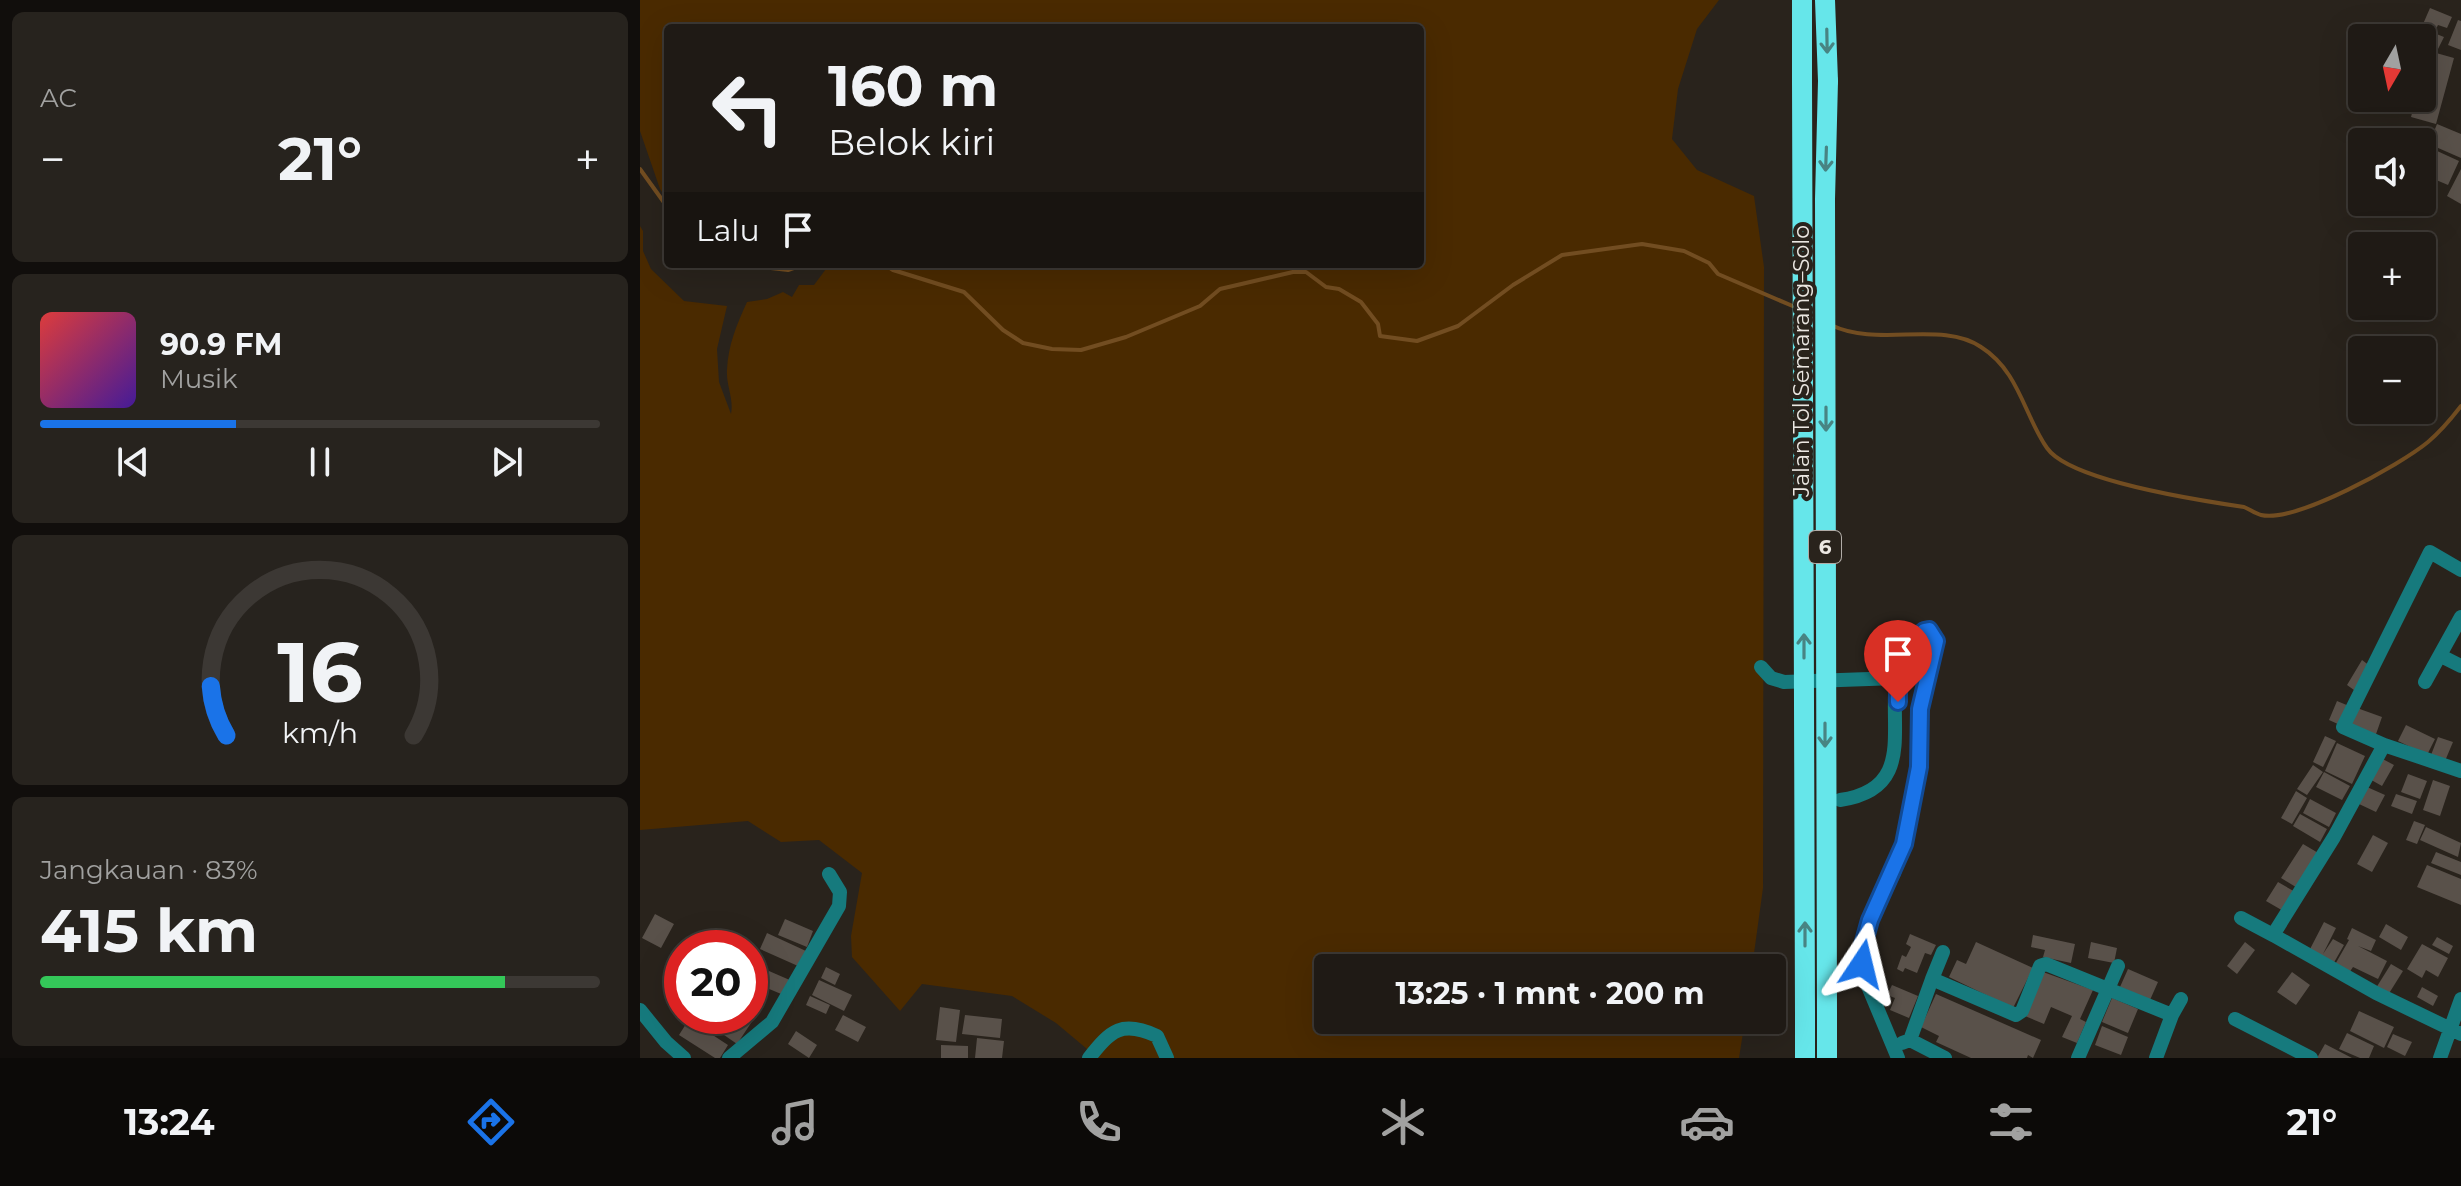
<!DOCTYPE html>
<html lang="id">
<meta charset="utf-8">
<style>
:root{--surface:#1f1a15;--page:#27231e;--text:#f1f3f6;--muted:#a1a1a0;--line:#3c3834;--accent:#1a73e8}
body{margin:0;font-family:Montserrat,sans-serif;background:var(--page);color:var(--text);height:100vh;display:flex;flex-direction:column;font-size:30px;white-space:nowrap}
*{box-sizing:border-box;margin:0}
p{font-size:26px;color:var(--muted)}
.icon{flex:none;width:44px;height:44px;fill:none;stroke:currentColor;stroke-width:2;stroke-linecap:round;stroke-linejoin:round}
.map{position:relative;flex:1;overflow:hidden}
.drawer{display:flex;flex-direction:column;gap:12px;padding:12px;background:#110e0c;width:640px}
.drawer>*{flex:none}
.top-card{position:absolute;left:24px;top:24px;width:760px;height:244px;border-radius:8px;box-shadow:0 8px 32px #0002,0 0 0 2px var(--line);background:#1f1a15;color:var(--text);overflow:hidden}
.needle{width:52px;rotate:189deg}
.buttons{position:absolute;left:1708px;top:24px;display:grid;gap:16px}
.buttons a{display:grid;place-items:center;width:88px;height:88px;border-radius:8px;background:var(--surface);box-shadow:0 8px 32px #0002,0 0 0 2px var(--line);font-size:40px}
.speed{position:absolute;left:24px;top:930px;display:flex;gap:16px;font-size:40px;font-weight:700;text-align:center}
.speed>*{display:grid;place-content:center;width:104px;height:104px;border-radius:50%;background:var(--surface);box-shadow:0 8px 32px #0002,0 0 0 2px var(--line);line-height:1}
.speed .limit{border:12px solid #d22;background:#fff;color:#111}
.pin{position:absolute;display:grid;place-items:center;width:68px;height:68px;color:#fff;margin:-82px -34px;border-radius:50% 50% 50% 0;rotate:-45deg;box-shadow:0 0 8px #0007}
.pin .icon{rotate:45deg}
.me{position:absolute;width:88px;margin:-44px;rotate:10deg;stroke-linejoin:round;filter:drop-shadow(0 0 6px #0008)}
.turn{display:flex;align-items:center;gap:28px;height:168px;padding:0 32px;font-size:36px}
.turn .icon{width:104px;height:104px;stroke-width:2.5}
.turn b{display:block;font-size:56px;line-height:68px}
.then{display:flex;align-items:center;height:76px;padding:0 32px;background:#0003;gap:16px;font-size:30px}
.big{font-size:60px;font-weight:700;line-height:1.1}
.drawer .card{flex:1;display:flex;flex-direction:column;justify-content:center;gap:12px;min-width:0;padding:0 28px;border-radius:12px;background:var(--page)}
.drawer .dial{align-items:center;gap:0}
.dial svg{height:208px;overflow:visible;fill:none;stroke:var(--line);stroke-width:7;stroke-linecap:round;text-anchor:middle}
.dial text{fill:var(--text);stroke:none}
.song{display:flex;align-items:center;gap:24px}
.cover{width:96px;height:96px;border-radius:12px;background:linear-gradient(135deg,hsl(0 70% 55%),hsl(260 70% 35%))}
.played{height:8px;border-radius:4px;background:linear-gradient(90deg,var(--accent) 35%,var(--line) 35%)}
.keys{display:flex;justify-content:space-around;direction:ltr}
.heat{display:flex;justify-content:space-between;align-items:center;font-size:44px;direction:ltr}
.charge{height:12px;border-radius:6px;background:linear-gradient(90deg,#34c759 83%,var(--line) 0)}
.trip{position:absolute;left:674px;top:954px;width:472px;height:80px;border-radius:8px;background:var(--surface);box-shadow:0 8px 32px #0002,0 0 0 2px var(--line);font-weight:700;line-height:80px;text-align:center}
.dock{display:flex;height:128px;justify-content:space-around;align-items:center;background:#0c0a08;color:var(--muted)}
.dock .icon{width:56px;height:56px}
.dock .on{color:var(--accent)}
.dock b{font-size:36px;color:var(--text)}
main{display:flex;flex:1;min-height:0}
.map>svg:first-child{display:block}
.green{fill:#4a2a00}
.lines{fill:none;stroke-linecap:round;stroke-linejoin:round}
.stream{stroke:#724d21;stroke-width:4}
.building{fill:#59514a}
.minor{stroke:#167a7d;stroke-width:14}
.highway{stroke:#66e6ea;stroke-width:20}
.highway-bridge{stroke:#66e6ea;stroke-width:20}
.oneway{stroke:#488483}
.route-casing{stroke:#114b97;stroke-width:20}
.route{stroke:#1a73e8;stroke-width:14}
.labels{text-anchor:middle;stroke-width:8;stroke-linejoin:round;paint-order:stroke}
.shield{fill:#29231c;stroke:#b1aca7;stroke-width:2}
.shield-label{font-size:20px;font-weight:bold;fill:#ebe7e2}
.street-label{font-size:22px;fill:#ebe7e2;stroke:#29231c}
</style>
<main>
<section class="drawer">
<div class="card"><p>AC</p>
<div class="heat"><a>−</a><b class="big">21°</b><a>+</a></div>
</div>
<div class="card">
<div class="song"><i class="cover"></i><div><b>90.9 FM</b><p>Musik</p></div></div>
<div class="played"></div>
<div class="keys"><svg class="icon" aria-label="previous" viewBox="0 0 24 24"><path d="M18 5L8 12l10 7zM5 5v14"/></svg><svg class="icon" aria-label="pause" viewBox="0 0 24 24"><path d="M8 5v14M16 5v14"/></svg><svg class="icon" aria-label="next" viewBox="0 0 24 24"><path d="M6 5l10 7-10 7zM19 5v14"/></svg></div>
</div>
<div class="card dial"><svg viewBox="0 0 100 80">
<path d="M14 69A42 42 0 1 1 86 69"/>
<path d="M14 69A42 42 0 0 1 8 50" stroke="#1a73e8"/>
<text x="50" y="56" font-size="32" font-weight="700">16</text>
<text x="50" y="72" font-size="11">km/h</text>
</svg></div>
<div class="card"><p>Jangkauan · 83%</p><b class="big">415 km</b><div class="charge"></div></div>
</section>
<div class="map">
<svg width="1821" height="1058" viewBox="0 0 1821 1058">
<rect width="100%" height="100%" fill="#29231c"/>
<!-- green -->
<path class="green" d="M0,0H1079L1057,29L1038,89L1032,139L1057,170L1114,196L1124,267L1123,888L1112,968H688V1020H1105L1099,1058H443L447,1049L416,1023L372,996L282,984L260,1011L212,957L211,936L222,873L179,840L141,842L108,821L0,830V226L3,231V251L11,269L44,301L87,306L77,349L79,382L91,414C94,398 86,386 87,370C88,345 97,324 107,302L127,299L143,292L152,297L159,285H174L189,265L174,268L167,264H780V28H28V201L20,189L0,131Z"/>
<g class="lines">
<!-- stream -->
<path class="stream" d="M0,169L28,208
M94,264L148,270L165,264
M244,264L253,270L324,292L363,330L383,343L412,349L441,350L486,337L560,306L580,289L653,272H666L686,287L699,289L721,302L738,324L740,336L777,341L818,326L873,285L922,255L1002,244L1044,251L1069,263L1078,274L1155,307
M1191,325C1238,348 1301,320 1341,347C1379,371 1384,415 1407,448C1430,481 1563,501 1604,507C1609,509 1616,514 1621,515C1656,523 1760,465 1788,442C1801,431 1811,419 1821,406"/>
</g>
<!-- building -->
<path class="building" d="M1790,8L1812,17L1807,28L1798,25L1794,33L1804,37L1798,49L1777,38Z
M1818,20L1821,21V50L1808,45Z
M1789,51L1814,58L1796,124L1771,117L1776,98H1782V77Z
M1797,124L1821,134V158L1789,144Z
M1784,145L1819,161L1808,185L1782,174Z
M1821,169V204L1807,196Z
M1722,660L1730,666L1714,690L1707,685Z
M1697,701L1709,706L1700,725L1689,720Z
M1717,708L1742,717L1735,737L1710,728Z
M1766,725L1795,739L1787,755L1758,741Z
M1685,736L1696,741L1683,767L1673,762Z
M1798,737L1813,742L1805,761L1791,755Z
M1697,743L1725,756L1712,784L1685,771Z
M1737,756L1754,765L1742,786L1726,777Z
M1673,765L1683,772L1667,795L1657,789Z
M1684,772L1710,786L1702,800L1676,787Z
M1768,774L1787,781L1780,799L1761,792Z
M1793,780L1810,786L1800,816L1783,810Z
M1727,787L1745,795L1736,812L1719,804Z
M1656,791L1667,798L1652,824L1641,818Z
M1756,794L1777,801L1772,814L1751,806Z
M1670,799L1696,813L1689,827L1663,813Z
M1660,814L1687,829L1680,842L1653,826Z
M1774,821L1785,825L1777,844L1766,840Z
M1786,827L1821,843L1818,857L1780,840Z
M1733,835L1748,843L1732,872L1717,864Z
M1663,844L1680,854L1659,889L1641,878Z
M1796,852L1821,862V875L1791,863Z
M1787,865L1821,879V905L1777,887Z
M1638,882L1657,893L1645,912L1626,901Z
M15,914L34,924L21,948L2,938Z
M145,919L173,931L167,947L138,935Z
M1684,922L1696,928L1683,954L1693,939L1704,945L1692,966L1669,951Z
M1746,924L1768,937L1761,950L1739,937Z
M1712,928L1736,940L1731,951L1718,946L1747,961L1738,979L1713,967L1707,976L1693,968L1709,940L1707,939Z
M127,933L166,951L158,966L120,949Z
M1270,934L1296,945L1291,955L1285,953L1277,973L1265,968L1263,972L1257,969L1262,955L1266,957L1271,947L1266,944Z
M1393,935L1435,944L1431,963L1403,957L1405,950L1391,947Z
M1797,937L1813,946L1809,954L1792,945Z
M1336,942L1393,968L1373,1008L1309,977L1317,960L1326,964Z
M1451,942L1477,948L1474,963L1448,958Z
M1605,942L1615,950L1597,974L1587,966Z
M1782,944L1808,958L1798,977L1786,970L1782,978L1767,969Z
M1751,964L1763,971L1748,995L1736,988Z
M186,967L200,974L195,985L181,978Z
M1488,969L1518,982L1510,1000L1480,987Z
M129,971L152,981L146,996L122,986Z
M1403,972L1453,990L1440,1019L1446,1022L1437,1043L1422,1037L1432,1016L1411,1007L1404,1024L1385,1016Z
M1652,972L1670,985L1656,1005L1637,992Z
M179,980L212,995L204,1011L172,995Z
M1252,985L1278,996L1269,1018L1250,1010L1255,998L1247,995Z
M1782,987L1798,996L1793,1006L1777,997Z
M1296,994L1401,1040L1393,1058L1388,1055L1387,1058H1331L1296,1042L1299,1036L1281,1027Z
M170,996L190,1005L186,1014L166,1005Z
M1472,998L1498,1009L1488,1033L1462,1022Z
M300,1007L320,1010L316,1042L296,1040Z
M1719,1011L1754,1027L1744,1048L1710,1031Z
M203,1015L226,1027L218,1042L195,1030Z
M325,1015L362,1019L360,1038L322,1034Z
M51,1016L73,1019L65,1030L88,1045L80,1058H75L39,1035Z
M83,1016H107L113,1020L97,1044L74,1028Z
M1462,1026L1488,1037L1481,1055L1455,1045Z
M156,1031L177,1045L169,1058L148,1044Z
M1707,1033L1734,1046L1729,1058H1720L1699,1049Z
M1753,1034L1772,1042L1765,1056L1747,1047Z
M337,1038L364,1041L362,1058H335Z
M1685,1044L1712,1058H1677Z
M301,1045L328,1046V1058H301Z"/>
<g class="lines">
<!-- minor -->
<path class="minor" d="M1801,656L1821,666
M1121,667L1131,678L1144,682L1257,678
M1785,682L1821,617
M1744,745L1703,727L1790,552L1821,570
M1821,771L1744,745L1694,837L1633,935L1736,993L1821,1034
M1200,800C1284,788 1241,714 1261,661C1266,650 1276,640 1284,631L1289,630L1296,641L1280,709L1279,767L1264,844L1254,873L1230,920L1223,945L1225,979L1258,1058
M1601,918L1633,935
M1292,979L1303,952
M0,1010L26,1042L44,1058
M1532,1015L1541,999
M1595,1019L1671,1058
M1270,1040L1292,979L1376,1015L1382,1011L1400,966L1406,964L1532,1015L1516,1058
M1262,1043L1270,1040L1305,1058
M89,1058L132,1022L199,906L200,892L189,874
M449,1058C471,1030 482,1020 517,1036L527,1058
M1438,1058L1478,966
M1800,1058L1821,999"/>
<!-- highway -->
<path class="highway" d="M1185,0L1188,81
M1162,81V0
M1165,1058V1012
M1187,1058V1013"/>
<!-- highway-bridge -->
<path class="highway-bridge" d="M1162,81L1165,1012
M1187,1013L1185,199L1188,81"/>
</g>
<!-- one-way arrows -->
<defs><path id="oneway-shaft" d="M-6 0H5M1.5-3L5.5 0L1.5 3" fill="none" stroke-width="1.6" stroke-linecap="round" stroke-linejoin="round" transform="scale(2)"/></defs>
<g class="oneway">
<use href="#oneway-shaft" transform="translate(1187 41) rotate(89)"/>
<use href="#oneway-shaft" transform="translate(1186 159) rotate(92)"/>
<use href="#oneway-shaft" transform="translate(1186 419) rotate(90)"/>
<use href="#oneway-shaft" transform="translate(1164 646) rotate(-90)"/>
<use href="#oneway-shaft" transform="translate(1185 735) rotate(90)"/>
<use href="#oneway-shaft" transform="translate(1165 934) rotate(-90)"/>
</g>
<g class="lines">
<!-- route casing -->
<g class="route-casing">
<path id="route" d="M1222,964L1223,945L1230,920L1264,844L1279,767L1280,709L1296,641L1289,630L1284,631C1264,654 1257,670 1258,702"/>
</g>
<!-- route -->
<use href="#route" class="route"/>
</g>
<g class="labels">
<!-- shield labels -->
<rect class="shield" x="1169" y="531" width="32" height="32" rx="6"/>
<g class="shield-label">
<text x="1185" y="554">6</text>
</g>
<!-- street labels -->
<g class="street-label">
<text transform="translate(1161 361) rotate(-90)" y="8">Jalan Tol Semarang–Solo</text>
</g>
</g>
</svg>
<div class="buttons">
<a><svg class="needle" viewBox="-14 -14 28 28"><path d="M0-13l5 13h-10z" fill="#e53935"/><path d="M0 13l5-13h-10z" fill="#a1a1a0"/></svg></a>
<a><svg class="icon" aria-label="sound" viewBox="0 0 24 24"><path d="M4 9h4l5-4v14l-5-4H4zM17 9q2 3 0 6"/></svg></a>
<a>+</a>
<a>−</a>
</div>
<div class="speed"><div class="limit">20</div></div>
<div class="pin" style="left:1258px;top:702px;background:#d93025"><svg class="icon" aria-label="arrive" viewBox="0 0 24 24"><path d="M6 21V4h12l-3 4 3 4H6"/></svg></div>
<svg class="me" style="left:1222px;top:964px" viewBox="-20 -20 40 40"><path d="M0-17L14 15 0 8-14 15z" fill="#1a73e8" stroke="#fff" stroke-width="4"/></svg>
<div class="trip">13:25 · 1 mnt · 200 m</div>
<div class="top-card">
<div class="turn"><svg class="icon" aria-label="left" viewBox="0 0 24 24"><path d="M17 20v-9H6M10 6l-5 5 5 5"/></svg><div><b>160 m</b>Belok kiri</div></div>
<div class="then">Lalu<svg class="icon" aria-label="arrive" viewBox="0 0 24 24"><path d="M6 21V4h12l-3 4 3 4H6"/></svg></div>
</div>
</div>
</main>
<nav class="dock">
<b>13:24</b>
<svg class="icon on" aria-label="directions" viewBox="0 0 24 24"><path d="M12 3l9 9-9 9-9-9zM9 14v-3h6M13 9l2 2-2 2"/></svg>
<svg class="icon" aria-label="music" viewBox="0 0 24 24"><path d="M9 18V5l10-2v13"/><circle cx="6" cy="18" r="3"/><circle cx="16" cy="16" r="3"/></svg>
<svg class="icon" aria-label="phone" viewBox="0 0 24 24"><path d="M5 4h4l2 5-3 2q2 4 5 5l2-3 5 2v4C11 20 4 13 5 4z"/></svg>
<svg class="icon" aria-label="climate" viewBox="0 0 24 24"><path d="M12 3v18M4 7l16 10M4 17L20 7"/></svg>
<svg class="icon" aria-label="car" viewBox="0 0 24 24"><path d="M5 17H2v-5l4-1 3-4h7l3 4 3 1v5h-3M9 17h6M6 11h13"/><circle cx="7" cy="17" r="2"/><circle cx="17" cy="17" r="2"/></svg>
<svg class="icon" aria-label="filters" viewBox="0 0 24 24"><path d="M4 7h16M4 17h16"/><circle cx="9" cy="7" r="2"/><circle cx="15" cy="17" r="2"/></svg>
<b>21°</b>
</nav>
